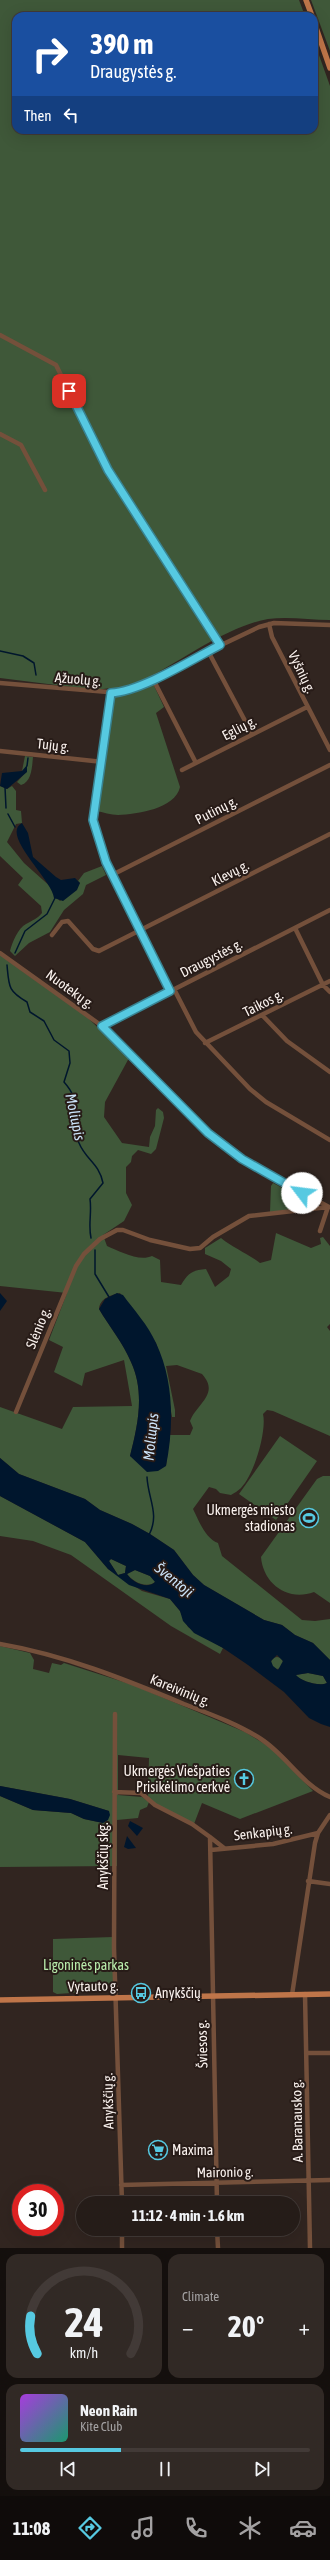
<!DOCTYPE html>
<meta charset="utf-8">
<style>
:root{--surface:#251c18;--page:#312925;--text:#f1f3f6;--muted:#a3a1a2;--line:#423a37;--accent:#56c9e1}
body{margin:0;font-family:"Asap Condensed",sans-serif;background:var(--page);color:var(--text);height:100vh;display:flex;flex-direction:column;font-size:15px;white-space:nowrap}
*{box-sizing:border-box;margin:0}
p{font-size:13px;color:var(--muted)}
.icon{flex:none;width:22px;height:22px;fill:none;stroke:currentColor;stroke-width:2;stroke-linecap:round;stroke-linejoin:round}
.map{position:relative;height:2248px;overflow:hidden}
.details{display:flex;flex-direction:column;gap:6px;padding:6px;background:#140f0d;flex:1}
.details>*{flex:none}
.banner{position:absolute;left:12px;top:12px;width:306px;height:122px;border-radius:12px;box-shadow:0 4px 16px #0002,0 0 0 1px var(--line);background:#1a4fa0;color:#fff;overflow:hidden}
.speed{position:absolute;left:12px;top:2184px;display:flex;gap:8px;font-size:20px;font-weight:700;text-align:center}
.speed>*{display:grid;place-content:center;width:52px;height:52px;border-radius:50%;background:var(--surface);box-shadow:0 4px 16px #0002,0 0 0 1px var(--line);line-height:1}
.speed .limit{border:6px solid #d22;background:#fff;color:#111}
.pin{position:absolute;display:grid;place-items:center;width:34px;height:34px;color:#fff;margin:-17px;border-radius:8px;box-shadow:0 2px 6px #0006}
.me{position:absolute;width:44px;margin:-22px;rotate:300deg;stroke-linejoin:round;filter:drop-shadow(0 0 3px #0008)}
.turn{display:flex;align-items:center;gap:14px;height:84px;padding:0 12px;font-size:18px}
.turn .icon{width:52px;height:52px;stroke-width:2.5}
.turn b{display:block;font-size:28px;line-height:34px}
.then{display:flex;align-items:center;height:38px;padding:0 12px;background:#0003;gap:8px;font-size:15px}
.big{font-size:30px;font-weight:700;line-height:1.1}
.details .tile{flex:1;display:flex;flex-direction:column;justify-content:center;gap:6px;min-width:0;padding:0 14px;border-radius:12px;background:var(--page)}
.details .dial{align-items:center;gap:0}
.dial svg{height:104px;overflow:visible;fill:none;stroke:var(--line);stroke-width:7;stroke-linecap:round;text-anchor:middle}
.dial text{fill:var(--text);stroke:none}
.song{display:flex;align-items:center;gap:12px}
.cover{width:48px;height:48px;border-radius:6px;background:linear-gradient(135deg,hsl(280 70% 55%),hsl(160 70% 35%))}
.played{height:4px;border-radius:2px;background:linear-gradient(90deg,var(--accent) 35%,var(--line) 35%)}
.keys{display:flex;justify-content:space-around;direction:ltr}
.heat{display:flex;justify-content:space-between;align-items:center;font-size:22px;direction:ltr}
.details .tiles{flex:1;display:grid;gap:6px;grid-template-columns:1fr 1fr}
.tile:last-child{grid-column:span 2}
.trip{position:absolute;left:76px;top:2196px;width:224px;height:40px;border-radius:20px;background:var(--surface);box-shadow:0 4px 16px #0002,0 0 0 1px var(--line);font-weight:700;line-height:40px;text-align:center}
.menu{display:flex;height:64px;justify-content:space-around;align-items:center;background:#0f0b0a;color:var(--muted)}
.menu .icon{width:28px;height:28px}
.menu .on{color:var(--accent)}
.menu b{font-size:18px;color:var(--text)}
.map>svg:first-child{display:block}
.green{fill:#3f5839;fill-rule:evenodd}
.water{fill:#00162d;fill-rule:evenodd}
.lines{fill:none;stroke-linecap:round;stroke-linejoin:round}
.stream{stroke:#00162d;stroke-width:1.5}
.minor{stroke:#74503b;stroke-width:4.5}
.major{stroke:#bf7549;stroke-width:5.5}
.route-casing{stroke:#388392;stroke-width:10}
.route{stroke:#56c9e1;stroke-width:7}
.labels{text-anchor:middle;stroke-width:4;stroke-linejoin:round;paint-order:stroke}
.street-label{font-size:14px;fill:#faf2ee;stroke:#271b17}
.poi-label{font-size:14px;fill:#faf2ee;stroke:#271b17;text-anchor:end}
.park-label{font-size:14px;fill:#b9ecac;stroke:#271b17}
.water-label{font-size:15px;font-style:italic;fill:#cce4fa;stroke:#271b17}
</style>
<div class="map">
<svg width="330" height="2248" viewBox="0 0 330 2248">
<rect width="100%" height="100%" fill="#312520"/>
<!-- green -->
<path class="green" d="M0,0H299L305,16H16V130H314V41L330,86V620C310,620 288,616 268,619C229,626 185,658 150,677L164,707L156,713L180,787C175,809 137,814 118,815C111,815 103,812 96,811L113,700L111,688L96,690L0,678Z
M311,0H330V51Z
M25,756L33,757C32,766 32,782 21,785L17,782L27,771L25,769L22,771Z
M0,786L7,789L12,786L16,791V810L21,811L22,823L16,824L7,842L24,863L52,888L54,895L60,901L80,883L78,881L84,873L102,866L106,875L86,885L83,894L64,910L50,932L29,943L15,956L10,951C12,943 18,928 26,924C33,920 37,919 42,913L41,906L18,885L23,878L0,856Z
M0,955L88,1018L129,1058L105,1102L104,1117L122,1143L149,1147L150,1137L155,1126L156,1110L158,1108L163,1112L164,1118L156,1149L151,1154L138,1150L132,1156L131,1162L126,1167V1193L132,1205L124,1221L103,1235L107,1246C119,1251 139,1262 152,1256L160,1260L161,1282L181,1285C188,1273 193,1270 206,1269L215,1287L229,1276L231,1269L221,1261L205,1254V1248L221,1238C233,1248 247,1253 260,1263L271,1260L276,1233L311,1248L321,1244L320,1238L323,1237L330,1246V1324L327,1327L330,1331V1436L273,1411L267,1410L263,1414C267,1431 254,1475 241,1488C238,1491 234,1493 231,1495L220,1493L216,1489L209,1487L193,1509C199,1521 205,1538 218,1543L222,1556L302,1620L315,1621L330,1619V1660L313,1643L295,1635L282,1625L264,1620L204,1585L193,1575L174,1550L150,1534L132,1524L100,1510L85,1499L19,1474L0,1458V1407L62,1429L73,1407L132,1406L124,1360L85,1373L82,1386L54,1372L63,1347L49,1340L67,1293L0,1286ZM120,1293L156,1343L163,1364L172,1417H175V1410L166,1366L177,1365L202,1374C220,1394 197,1403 190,1421L193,1428L190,1435H170L166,1466L130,1456C138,1425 145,1392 131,1362C123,1343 109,1326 99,1309C100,1298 111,1295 120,1293Z
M273,1183L310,1202L313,1207L270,1212L271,1186Z
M280,1436L317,1461L276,1520L239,1494Z
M323,1476H330V1603L314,1592C287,1602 263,1583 261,1557L317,1479Z
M0,1496L85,1542L108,1569L142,1591L170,1599L180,1611L188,1627L223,1648L220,1654L171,1626L71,1555L33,1541L0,1536Z
M111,1559L126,1566L125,1573L118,1575L109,1561Z
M135,1570L150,1576L156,1581C147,1590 132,1581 127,1574Z
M0,1646L30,1653L34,1660L33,1669L49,1673L52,1663L61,1665L64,1663L133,1685L245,1732L271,1748L313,1791L240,1819L202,1803L194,1824L156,1804L148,1797L149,1758L118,1755V1795L142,1797L149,1802L147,1807L140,1810L138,1818L117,1820V1866L0,1867V1796L33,1810L71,1813L84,1819L103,1823L109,1811L70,1799L0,1786Z
M271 1663a6 6 0 1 1 12 0a6 6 0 1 1-12 0Z
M308,1673L323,1676L327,1683C320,1687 301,1681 295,1675Z
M113,1937L115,1990L57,1994L53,1992V1939Z"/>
<!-- water -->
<path class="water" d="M27,765V772L7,789L0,786L2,773L22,771Z
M22,823L28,833L33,857L56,877L61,880L75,878L80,883L77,890L63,901L54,898C52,879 0,835 22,823Z
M0,1293L7,1301L0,1311Z
M117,1293L123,1295C134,1310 148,1325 156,1343C174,1381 174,1426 166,1466L158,1471L147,1472L130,1456C138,1425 145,1392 131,1362C123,1343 109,1326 99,1309L105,1299Z
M0,1458L19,1474L85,1499L100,1510L132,1524L150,1534L174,1550L193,1575L204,1585L264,1620L282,1625L295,1635L313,1643L330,1660V1727L321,1724L309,1718L284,1692L248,1665L223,1648L194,1633L183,1621L180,1611L170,1599L129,1585L108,1569L85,1542L0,1496ZM111,1559L126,1566L125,1573L118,1575L109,1561ZM135,1570L150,1576L155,1582C147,1590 132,1582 127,1574ZM277,1655L283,1661L278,1670L273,1666L271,1661ZM308,1673L323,1676L327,1683C319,1687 301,1681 296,1675Z
M0,1786L70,1799L109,1811L110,1815L108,1820L103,1823L84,1819L71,1813L33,1810L0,1796Z
M130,1821L143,1828L137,1836L128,1826Z
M127,1836L136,1848L128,1849L124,1847Z"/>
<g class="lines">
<!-- stream -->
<path class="stream" d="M0,651L23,656L34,663L36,675
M27,766L28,758
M5,787L6,808
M8,814L15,827
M15,953L25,931L47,914L55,898
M7,965C9,987 8,991 27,1002L30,1012L44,1021L54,1040L69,1051L70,1063L64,1082C78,1098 72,1100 72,1119C73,1126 76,1137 79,1143C86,1160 99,1163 103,1183L90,1199C92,1213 88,1225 91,1238
M95,1250V1274L109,1297
M147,1477C148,1499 160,1514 149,1535"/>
<!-- minor -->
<path class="minor" d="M0,335L56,365L108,470L220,645
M0,434L21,445L45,490
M269,624L272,637L330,750
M208,651L252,734
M153,679L196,763
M0,683L120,693L259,627L274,623L330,625
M111,693L93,820L106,862L170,991
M0,751L103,762
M182,770L307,707
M112,875L330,765
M295,928L323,985L330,992
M52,935L62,922L68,921L93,949L99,951L330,834
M0,953L102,1026L208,1133L241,1159L329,1207
M174,989L196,1032L250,1089L266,1102L330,1140
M262,1015L287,1041L330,1072
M102,1026L330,910
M205,1043L330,981
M16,1412L76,1266L84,1254L100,1239L117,1230H123L150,1240L190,1249L200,1248L213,1237L249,1216L328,1207L320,1231
M0,1644C64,1655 124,1679 184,1704C210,1714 238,1724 261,1739C286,1755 302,1785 330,1797
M115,1714L114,1948L122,2203
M114,1792L141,1793L155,1805L192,1824L210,1837L217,2203
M210,1837L224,1848
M211,1850L273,1844L318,1833
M308,1881L330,1884
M305,1994L310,2248
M292,1995L315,1843L318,1833L330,1815
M306,2053H330
M121,2185L330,2180
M122,2229V2248
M217,2229L218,2248"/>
<!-- major -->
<path class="major" d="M306,0L312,16
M314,22L330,68
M0,2000L330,1994"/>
</g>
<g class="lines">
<!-- route casing -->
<g class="route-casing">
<path id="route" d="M69,391L108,470L220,645C193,659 140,692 111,693L93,820L106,862L170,991L102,1026L208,1133L242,1159L302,1193"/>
</g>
<!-- route -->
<use href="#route" class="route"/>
</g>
<!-- icons -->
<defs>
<g id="stadium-ring" transform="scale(1)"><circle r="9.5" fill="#271b17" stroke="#56c9e1" stroke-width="1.5"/><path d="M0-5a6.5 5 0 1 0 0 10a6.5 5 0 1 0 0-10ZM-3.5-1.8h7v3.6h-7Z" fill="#56c9e1"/></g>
<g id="church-ring" transform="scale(1)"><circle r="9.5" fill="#271b17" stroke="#56c9e1" stroke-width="1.5"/><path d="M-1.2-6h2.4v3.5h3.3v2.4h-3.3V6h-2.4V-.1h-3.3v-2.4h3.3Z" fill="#56c9e1"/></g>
<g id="bus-ring" transform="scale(1)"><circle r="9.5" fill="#271b17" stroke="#56c9e1" stroke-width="1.5"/><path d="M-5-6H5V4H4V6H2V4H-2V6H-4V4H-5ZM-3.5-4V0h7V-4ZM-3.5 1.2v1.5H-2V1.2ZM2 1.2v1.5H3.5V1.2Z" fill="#56c9e1"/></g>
<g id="supermarket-ring" transform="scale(1)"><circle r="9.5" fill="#271b17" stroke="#56c9e1" stroke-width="1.5"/><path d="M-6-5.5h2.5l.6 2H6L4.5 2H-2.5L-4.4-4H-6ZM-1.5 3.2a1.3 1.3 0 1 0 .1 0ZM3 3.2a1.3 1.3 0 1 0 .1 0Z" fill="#56c9e1"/></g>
</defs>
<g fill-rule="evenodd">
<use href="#stadium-ring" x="309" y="1518"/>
<use href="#church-ring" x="244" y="1779"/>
<use href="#bus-ring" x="141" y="1993"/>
<use href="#supermarket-ring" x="158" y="2150"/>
</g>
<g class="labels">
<!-- street labels -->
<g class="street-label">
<text transform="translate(302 672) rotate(64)" y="5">Vyšnių g.</text>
<text transform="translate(78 679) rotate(5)" y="5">Ąžuolų g.</text>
<text transform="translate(239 728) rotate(-27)" y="5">Eglių g.</text>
<text transform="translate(53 745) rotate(6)" y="5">Tujų g.</text>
<text transform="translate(216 810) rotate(-27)" y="5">Putinų g.</text>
<text transform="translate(230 873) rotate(-27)" y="5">Klevų g.</text>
<text transform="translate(211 958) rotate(-27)" y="5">Draugystės g.</text>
<text transform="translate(70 989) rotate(36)" y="5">Nuotekų g.</text>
<text transform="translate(263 1003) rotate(-27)" y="5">Taikos g.</text>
<text transform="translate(38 1328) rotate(-68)" y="5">Slėnio g.</text>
<text transform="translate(180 1690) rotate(22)" y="5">Kareivinių g.</text>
<text transform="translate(263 1832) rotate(-7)" y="5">Senkapių g.</text>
<text transform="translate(103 1856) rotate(-90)" y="5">Anykščių skg.</text>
<text transform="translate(93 1986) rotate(-1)" y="5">Vytauto g.</text>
<text transform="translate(202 2044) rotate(-91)" y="5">Šviesos g.</text>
<text transform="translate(108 2101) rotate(-91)" y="5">Anykščių g.</text>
<text transform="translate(297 2121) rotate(-91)" y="5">A. Baranausko g.</text>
<text transform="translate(225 2172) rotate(-1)" y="5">Maironio g.</text>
</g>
<!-- poi labels -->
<g class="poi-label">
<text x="295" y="1515">Ukmergės miesto<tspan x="295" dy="16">stadionas</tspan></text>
<text x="230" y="1776">Ukmergės Viešpaties<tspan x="230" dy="16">Prisikėlimo cerkvė</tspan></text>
<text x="155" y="1998" text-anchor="start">Anykščių</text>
<text x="172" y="2155" text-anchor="start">Maxima</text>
</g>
<!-- park labels -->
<g class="park-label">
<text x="86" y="1970">Ligoninės parkas</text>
</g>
<!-- water labels -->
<g class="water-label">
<text transform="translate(75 1117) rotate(78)" y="5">Moliupis</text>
<text transform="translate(151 1437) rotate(-84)" y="5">Moliupis</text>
<text transform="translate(174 1580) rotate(39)" y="5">Šventoji</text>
</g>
</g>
</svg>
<div class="speed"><div class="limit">30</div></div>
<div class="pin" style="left:69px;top:391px;background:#d93025"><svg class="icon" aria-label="arrive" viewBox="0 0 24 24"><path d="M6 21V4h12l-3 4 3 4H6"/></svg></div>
<svg class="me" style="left:302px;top:1193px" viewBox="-20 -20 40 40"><circle r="19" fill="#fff"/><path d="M0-13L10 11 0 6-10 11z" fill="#56c9e1"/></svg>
<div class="trip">11:12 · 4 min · 1.6 km</div>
<div class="banner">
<div class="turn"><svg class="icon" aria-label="right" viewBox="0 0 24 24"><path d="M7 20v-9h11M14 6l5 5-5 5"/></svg><div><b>390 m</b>Draugystės g.</div></div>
<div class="then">Then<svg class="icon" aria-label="left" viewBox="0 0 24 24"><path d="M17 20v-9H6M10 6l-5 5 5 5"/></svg></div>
</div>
</div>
<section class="details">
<div class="tiles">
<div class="tile dial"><svg viewBox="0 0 100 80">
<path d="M14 69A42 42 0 1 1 86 69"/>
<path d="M14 69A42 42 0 0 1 9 40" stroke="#56c9e1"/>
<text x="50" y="56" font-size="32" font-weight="700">24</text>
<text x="50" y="72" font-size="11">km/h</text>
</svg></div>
<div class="tile"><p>Climate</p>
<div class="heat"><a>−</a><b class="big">20°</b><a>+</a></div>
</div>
<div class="tile">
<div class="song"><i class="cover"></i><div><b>Neon Rain</b><p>Kite Club</p></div></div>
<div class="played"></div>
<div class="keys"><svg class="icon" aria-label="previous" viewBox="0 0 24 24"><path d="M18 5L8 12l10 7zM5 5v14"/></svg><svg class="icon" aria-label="pause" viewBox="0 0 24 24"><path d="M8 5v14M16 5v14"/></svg><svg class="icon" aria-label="next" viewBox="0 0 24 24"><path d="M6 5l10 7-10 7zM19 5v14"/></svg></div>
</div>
</div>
</section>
<nav class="menu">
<b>11:08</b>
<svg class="icon on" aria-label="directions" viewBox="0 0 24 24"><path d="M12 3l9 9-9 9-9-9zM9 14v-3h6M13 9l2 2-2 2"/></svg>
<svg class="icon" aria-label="music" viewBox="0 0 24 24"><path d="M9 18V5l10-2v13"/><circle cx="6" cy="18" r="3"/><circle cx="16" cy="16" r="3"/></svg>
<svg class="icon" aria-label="phone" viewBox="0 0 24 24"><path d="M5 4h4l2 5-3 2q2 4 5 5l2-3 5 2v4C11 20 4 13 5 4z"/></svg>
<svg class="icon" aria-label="climate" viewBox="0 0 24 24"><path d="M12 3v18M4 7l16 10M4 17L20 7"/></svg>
<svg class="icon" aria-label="car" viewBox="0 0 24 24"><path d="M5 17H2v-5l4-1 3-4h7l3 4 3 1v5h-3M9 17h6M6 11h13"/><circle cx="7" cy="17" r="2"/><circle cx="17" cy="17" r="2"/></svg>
</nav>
